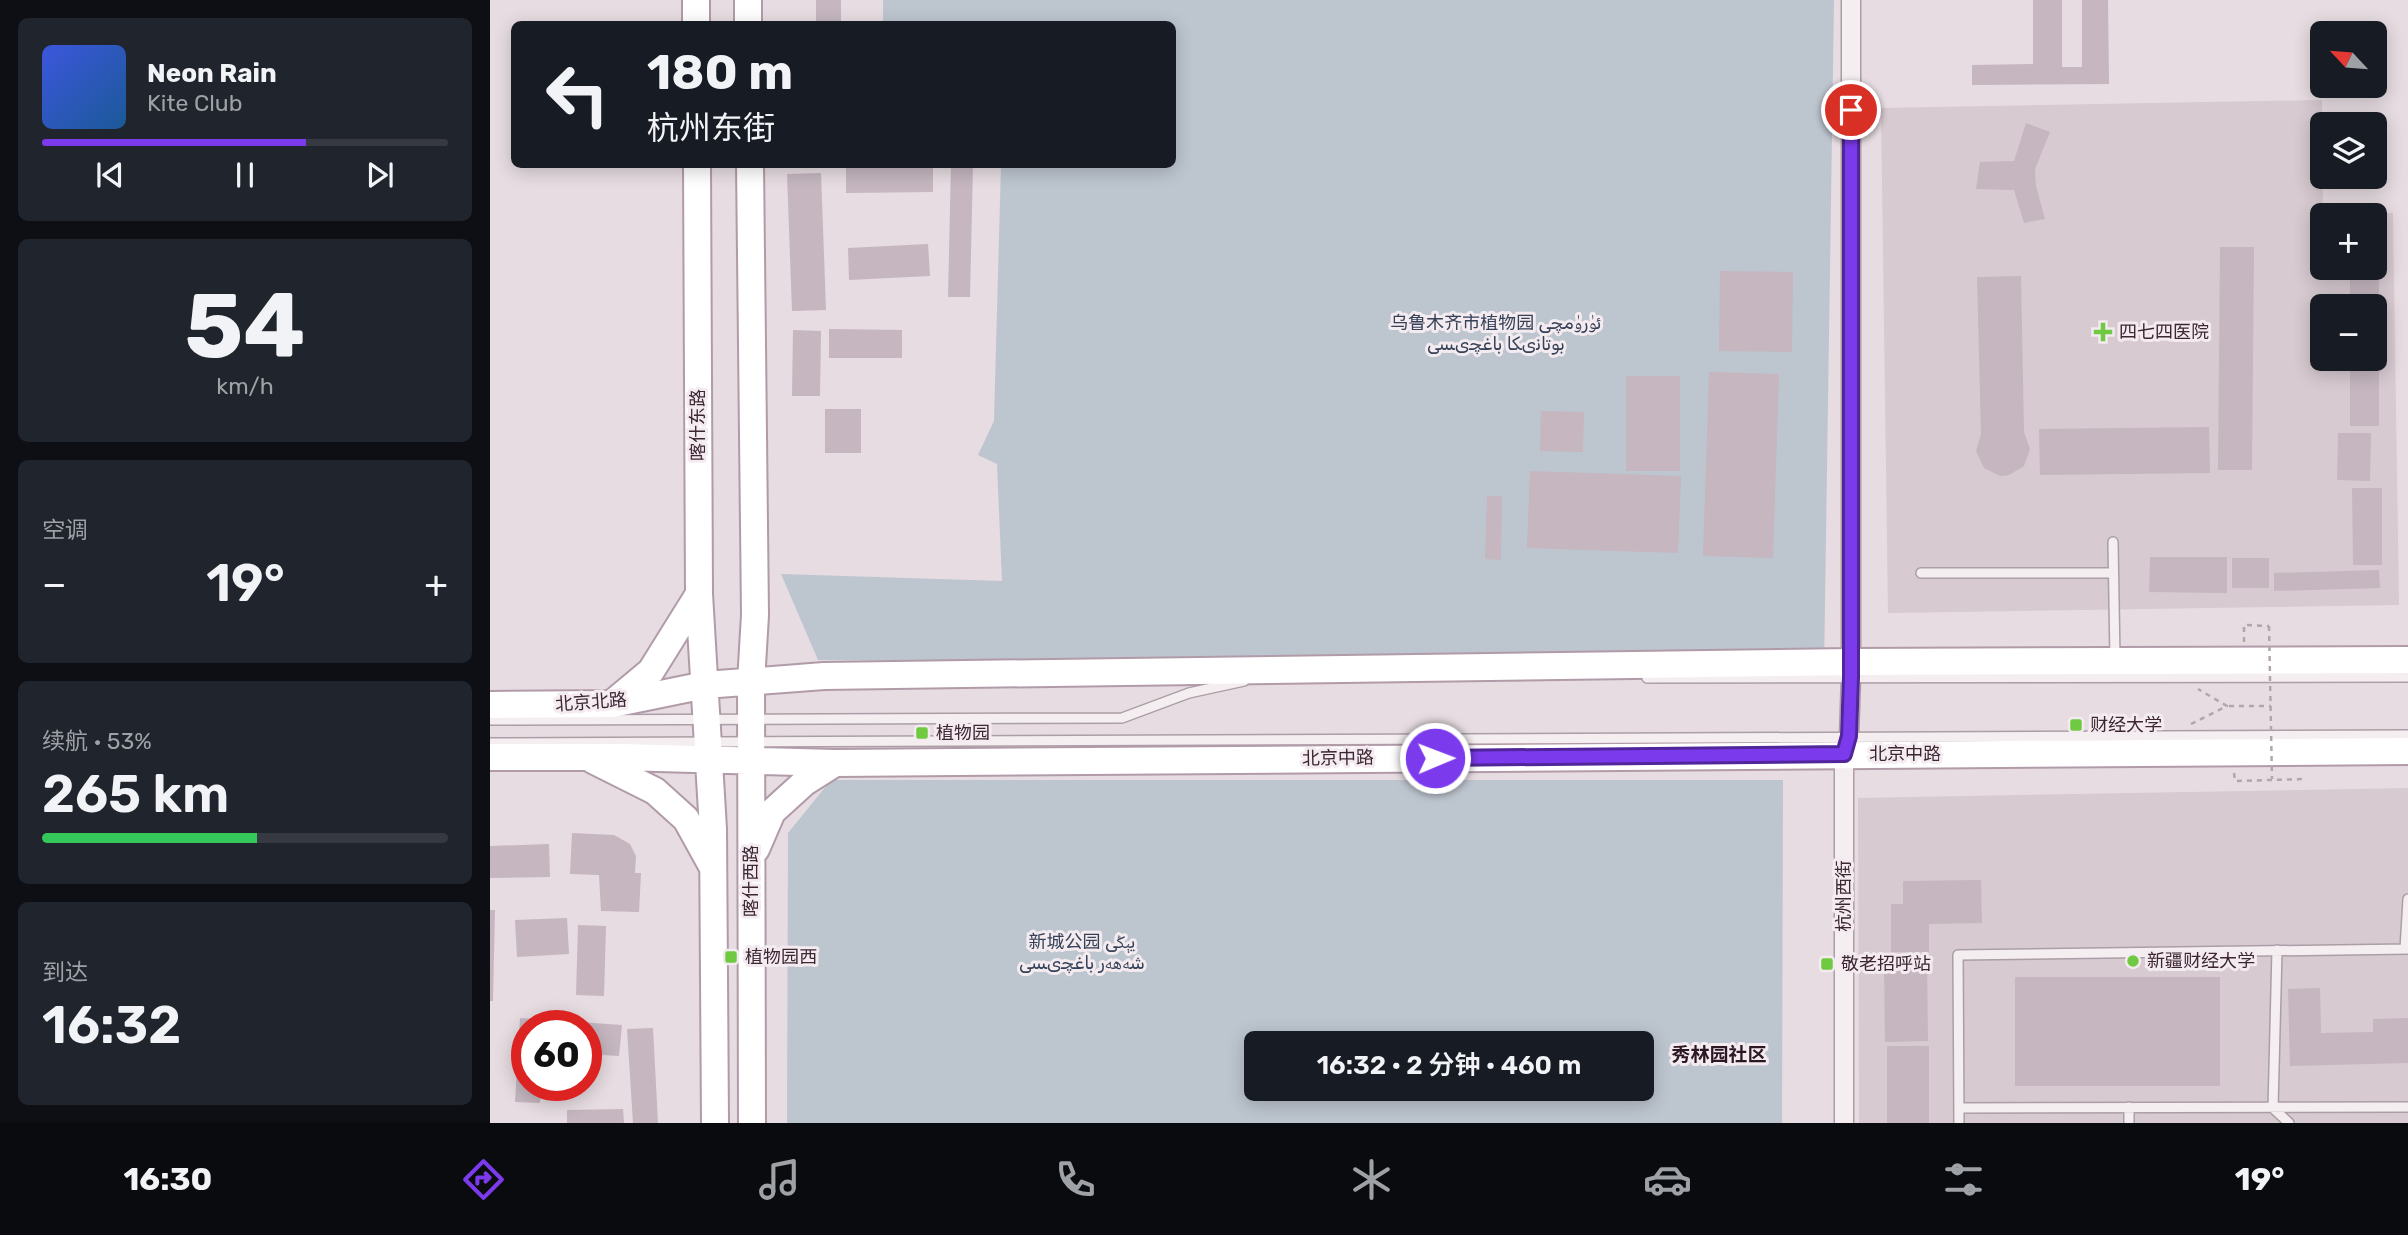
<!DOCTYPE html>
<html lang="zh">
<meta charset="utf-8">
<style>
:root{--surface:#171b24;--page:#20242c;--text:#f1f3f6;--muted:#9ea1a6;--line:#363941;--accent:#7c3aed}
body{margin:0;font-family:Rubik,"Noto Naskh Arabic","Noto Sans SC",sans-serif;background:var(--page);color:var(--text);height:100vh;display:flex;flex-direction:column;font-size:26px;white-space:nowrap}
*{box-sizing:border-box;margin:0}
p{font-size:23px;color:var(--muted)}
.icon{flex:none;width:38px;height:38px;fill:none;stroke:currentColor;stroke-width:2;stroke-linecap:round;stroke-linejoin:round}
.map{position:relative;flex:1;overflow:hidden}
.details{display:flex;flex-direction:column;gap:18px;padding:18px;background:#0d0f14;width:490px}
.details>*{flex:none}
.guide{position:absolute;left:21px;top:21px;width:665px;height:147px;border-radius:10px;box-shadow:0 4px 18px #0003;background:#171b24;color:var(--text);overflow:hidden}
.needle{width:46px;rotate:296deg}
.tools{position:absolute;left:1820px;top:21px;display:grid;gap:14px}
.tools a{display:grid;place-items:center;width:77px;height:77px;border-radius:10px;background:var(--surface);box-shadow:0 4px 18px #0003;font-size:35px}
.speed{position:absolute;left:21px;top:1010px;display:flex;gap:14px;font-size:35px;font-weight:700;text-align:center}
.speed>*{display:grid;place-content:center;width:91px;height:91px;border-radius:50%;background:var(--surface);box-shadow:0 4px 18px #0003;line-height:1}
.speed .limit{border:10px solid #d22;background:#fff;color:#111}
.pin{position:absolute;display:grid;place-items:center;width:60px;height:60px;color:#fff;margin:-30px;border:4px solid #fff;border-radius:50%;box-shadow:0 2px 7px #0007}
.me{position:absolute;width:77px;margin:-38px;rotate:89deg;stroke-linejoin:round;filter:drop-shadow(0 0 5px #0008)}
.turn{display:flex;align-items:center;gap:24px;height:147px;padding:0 21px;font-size:32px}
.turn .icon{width:91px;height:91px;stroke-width:2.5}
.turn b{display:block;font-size:49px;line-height:60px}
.big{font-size:52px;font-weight:600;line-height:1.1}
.details .widget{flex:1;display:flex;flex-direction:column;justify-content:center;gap:10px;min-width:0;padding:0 24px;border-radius:10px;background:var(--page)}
.details .dial{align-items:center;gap:0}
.dial b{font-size:91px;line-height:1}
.song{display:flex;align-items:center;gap:21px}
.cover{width:84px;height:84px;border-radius:10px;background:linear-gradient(135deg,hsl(230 70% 55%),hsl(210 70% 35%))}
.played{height:7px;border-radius:4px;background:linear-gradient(90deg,var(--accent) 65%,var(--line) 65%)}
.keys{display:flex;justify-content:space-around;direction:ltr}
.heat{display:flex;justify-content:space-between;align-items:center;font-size:38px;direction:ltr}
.charge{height:10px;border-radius:5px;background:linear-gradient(90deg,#34c759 53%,var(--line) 0)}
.trip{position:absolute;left:754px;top:1031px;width:410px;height:70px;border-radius:10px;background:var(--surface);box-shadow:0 4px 18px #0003;font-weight:600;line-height:70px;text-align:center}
.menu{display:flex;height:112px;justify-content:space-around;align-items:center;background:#090b0e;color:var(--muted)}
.menu .icon{width:49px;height:49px}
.menu .selected{color:var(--accent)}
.menu b{font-size:32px;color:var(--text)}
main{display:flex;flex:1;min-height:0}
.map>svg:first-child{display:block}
.built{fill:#d7cad1;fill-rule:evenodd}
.green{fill:#bdc5cf;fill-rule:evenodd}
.building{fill:#c5b6bf}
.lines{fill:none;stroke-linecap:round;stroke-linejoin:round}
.service-casing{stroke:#ac9ea6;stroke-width:12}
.minor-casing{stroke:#ac9ea6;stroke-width:21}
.primary-casing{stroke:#b19ba8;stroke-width:30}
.path{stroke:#b1a6ac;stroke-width:2.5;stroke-dasharray:5 5;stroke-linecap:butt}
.service{stroke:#f4eef1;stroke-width:9}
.minor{stroke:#f4eef1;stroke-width:18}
.primary{stroke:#fff;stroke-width:26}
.path-bridge{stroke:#b1a6ac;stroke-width:2.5;stroke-dasharray:5 5;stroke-linecap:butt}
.route-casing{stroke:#51269a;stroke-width:18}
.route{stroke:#7c3aed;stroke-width:12}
.poi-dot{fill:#6fca41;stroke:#f4ebf0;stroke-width:2.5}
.labels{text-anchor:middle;stroke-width:6;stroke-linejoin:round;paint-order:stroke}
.park-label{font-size:18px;fill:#344157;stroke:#f4ebf0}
.poi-label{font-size:18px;fill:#3b2632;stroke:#f4ebf0;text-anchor:start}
.street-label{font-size:18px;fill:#3b2632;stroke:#f4ebf0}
.neighbourhood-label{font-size:19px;font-weight:bold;fill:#2c1823;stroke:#f4ebf0}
</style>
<main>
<section class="details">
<div class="widget">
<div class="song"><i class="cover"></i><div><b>Neon Rain</b><p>Kite Club</p></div></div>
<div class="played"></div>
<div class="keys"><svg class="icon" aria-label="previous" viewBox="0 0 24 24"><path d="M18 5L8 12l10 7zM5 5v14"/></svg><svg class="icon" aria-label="pause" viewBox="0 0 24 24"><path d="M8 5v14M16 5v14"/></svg><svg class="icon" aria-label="next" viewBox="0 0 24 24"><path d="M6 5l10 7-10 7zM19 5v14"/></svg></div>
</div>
<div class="widget dial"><b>54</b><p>km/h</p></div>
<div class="widget"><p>空调</p>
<div class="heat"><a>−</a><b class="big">19°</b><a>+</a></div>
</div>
<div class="widget"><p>续航 · 53%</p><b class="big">265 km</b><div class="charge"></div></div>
<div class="widget"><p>到达</p><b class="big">16:32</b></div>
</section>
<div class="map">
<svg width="1918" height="1123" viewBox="0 0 1918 1123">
<rect width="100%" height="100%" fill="#e6dce1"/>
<!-- built -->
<path class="built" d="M1832,100L1833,214L1903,213L1909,605L1398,613L1391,108ZM1832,215H1885V268H1832ZM1832,306H1885V359H1832Z
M1918,788V1123H1369L1368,798Z"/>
<!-- green -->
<path class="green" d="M393,0H1344L1334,669L328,660L291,574L512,581L507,464L488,455L504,421L511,165L682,164V24H393Z
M341,780H1293L1292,1123H297L298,833ZM766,1043H1152V1088H766Z"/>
<!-- building -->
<path class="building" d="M326,0H351V24H326Z
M1543,0H1572V67H1592V0H1618L1619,84L1482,85V65L1543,64Z
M1536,123L1560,132L1545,169L1546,186L1555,219L1534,223L1524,190L1486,189L1490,162L1524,161Z
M443,164V192L356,193V165Z
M461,165H483L480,297H458Z
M331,173L336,310L302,311L297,174Z
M1885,230H1889V426H1860V359H1885V306H1860V268H1885Z
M438,244L440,276L359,280L358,248Z
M1730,247H1764L1762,470H1728Z
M1230,271L1303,272L1302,352L1229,351Z
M1531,276L1534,432L1540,449L1534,466L1519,475L1510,476L1494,468L1486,451L1491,434L1487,277Z
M339,329L412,330V358H339Z
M303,330L331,331L330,396H302Z
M1219,372L1289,374L1283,558L1213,556Z
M1136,376H1190V471H1136Z
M335,409H371V453H335Z
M1051,411L1094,412L1093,452L1050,451Z
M1719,427L1720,473L1550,475L1549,429Z
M1848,433H1881L1880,481L1847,480Z
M1040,471L1191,476L1188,553L1037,548Z
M1862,488H1892V565H1863Z
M997,496H1012L1011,560L995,559Z
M1660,557H1737V593L1659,592Z
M1742,558H1779V588H1742Z
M1889,570L1890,588L1784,591V573Z
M82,833L124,835L140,844L146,856L145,873H151L149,912L111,911L109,875L80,874Z
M59,844L60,877L0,878V846Z
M1491,880L1492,923L1439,924V952H1401V904H1413V881Z
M0,910H5L3,1001H0Z
M77,918L79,954L27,957L25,920Z
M88,925L116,926L114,996L86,995Z
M1437,959L1438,1041L1395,1042L1394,960Z
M1525,977H1730V1086H1525Z
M1830,988L1831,1033L1883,1032V1019L1918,1018V1063L1800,1066L1798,989Z
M30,1018L56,1020L55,1026H37V1085H52L50,1103L25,1102Z
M89,1022L132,1025L129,1056L96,1054V1026H89Z
M163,1028L168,1123H143L137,1029Z
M1397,1046H1439V1123H1397Z
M133,1109L134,1123H77V1110Z"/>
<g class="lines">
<!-- service casing -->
<g class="service-casing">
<path id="service" d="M1623,542L1625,659
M1431,573H1623
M1157,678L1918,677
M0,720L632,718L699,693L754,681
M0,743L1918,735
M1915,949L1918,899
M1787,950L1783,1108L1799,1123
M1469,1108L1918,1107
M1469,1123L1468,955L1918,949
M1639,1123V1107"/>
</g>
<!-- minor casing -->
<g class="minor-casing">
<path id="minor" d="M1354,1123V754L1359,736L1361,677V0"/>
</g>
<!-- primary casing -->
<g class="primary-casing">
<path id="primary" d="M206,0V24
M258,0V24
M207,164L209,594L223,829L225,1123
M260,164L265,615L261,682L262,1123
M125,701L161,671L209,594
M0,705L122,704L215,685L334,676L1360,662L1918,660
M0,757H132L345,763L1918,751
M103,760L165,791L196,819L222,866
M266,849L282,812L315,782L345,763"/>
</g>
<!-- path -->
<path class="path" d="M1754,642V625L1779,626
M1739,706H1781
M1701,724L1737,706L1708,689
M1744,773L1745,781L1816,779"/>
<!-- service -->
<use href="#service" class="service"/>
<!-- minor -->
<use href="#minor" class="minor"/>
<!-- primary -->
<use href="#primary" class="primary"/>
<!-- path-bridge -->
<path class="path-bridge" d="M1779,626L1782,779"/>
</g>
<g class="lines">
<!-- route casing -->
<g class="route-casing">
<path id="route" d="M945,758L1354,754L1359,736L1361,677V110"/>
</g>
<!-- route -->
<use href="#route" class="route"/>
</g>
<!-- markers -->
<g class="poi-dot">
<path d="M1609.5 321.5h7v7h7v7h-7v7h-7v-7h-7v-7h7z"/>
<rect x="1579" y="718" width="14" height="14" rx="3.5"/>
<rect x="425" y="726" width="14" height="14" rx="3.5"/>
<rect x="234" y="950" width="14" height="14" rx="3.5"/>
<circle cx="1643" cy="961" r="7"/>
<rect x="1330" y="957" width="14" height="14" rx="3.5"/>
</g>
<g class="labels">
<!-- park labels -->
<g class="park-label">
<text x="1006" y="329">乌鲁木齐市植物园 ئۈرۈمچى<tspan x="1006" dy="21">بوتانىكا باغچىسى</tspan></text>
<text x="592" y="948">新城公园 يېڭى<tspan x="592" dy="21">شەھەر باغچىسى</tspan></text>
</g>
<!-- poi labels -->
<g class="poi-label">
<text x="1629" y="338">四七四医院</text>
<text x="1600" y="731">财经大学</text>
<text x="446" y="739">植物园</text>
<text x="255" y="963">植物园西</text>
<text x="1657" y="967">新疆财经大学</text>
<text x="1351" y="970">敬老招呼站</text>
</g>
<!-- street labels -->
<g class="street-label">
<text transform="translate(208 425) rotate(-90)" y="6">喀什东路</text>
<text transform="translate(101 702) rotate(-4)" y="6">北京北路</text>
<text x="1415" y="760">北京中路</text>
<text transform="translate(848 758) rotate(-1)" y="6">北京中路</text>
<text transform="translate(261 881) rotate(-90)" y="6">喀什西路</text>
<text transform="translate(1354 896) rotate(-90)" y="6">杭州西街</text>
</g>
<!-- neighbourhood labels -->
<g class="neighbourhood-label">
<text x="1229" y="1061">秀林园社区</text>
</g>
</g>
</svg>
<div class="tools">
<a><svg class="needle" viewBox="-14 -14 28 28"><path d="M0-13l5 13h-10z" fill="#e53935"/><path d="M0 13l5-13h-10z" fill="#9ea1a6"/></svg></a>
<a><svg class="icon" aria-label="layers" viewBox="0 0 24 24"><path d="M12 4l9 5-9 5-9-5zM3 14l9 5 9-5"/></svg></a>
<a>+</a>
<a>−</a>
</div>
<div class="speed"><div class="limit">60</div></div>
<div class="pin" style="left:1361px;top:110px;background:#d93025"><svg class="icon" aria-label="arrive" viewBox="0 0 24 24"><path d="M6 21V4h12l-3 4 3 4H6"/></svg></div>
<svg class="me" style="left:945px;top:758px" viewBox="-20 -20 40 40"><circle r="17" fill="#7c3aed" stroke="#fff" stroke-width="3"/><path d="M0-11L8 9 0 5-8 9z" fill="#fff"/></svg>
<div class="trip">16:32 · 2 分钟 · 460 m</div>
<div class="guide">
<div class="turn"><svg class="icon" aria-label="left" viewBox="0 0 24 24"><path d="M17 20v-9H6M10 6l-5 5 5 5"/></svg><div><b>180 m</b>杭州东街</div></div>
</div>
</div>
</main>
<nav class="menu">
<b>16:30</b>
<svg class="icon selected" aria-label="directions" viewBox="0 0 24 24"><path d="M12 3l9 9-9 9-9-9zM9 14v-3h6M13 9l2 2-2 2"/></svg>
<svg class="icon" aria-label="music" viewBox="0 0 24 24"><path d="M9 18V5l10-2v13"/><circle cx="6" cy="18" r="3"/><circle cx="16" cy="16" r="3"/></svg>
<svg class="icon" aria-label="phone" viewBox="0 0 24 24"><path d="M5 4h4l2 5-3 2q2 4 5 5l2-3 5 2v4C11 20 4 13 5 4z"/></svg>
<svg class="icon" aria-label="climate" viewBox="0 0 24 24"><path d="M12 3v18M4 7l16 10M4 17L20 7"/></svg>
<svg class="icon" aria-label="car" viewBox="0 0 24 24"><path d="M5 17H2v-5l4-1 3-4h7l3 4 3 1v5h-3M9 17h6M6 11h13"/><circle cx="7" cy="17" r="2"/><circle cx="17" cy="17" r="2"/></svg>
<svg class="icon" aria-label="filters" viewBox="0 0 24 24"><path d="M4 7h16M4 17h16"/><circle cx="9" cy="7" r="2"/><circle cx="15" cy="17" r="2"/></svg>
<b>19°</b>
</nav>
